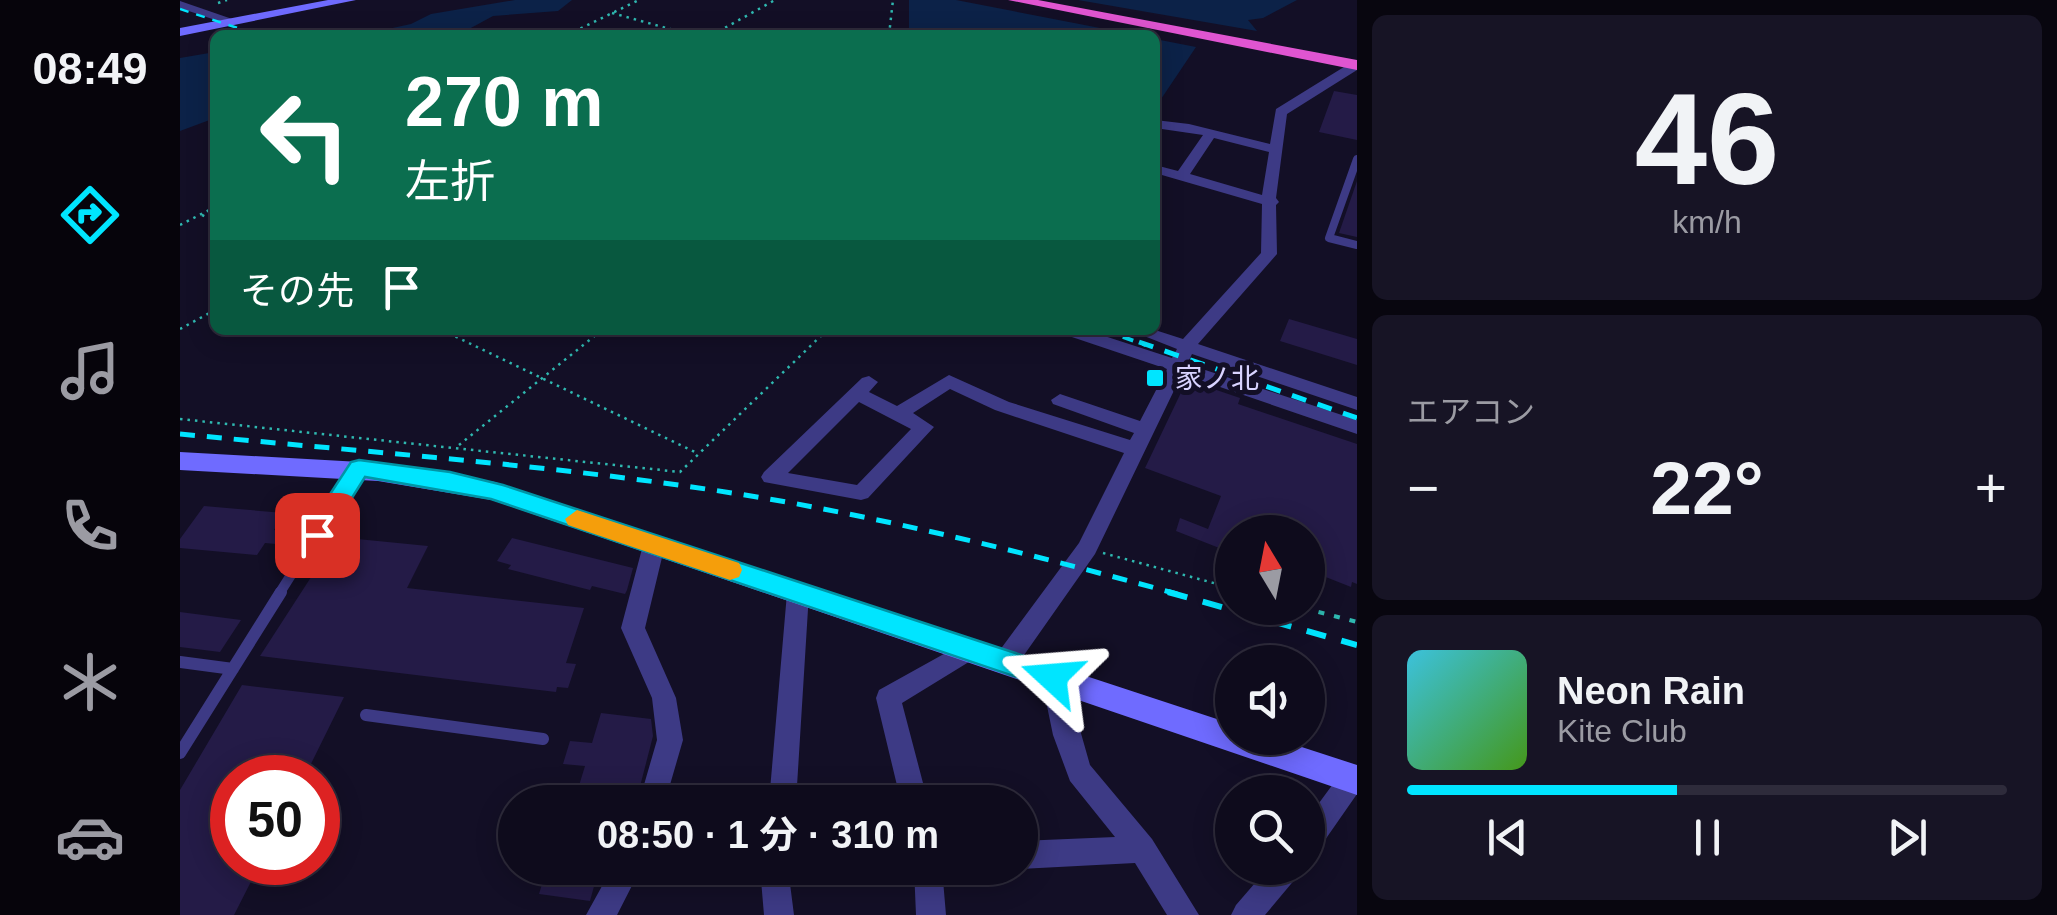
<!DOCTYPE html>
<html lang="ja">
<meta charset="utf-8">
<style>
:root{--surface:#0e0b1c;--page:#171425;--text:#f1f3f6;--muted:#9b9ba3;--line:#2e2b3b;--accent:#00e5ff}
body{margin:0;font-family:Arial,"Noto Sans JP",sans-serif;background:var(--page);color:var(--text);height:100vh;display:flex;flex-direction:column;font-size:38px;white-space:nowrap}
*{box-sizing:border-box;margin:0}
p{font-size:32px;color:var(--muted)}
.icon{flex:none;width:55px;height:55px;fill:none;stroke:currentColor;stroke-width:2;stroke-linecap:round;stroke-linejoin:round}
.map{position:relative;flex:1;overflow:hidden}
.sheet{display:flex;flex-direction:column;gap:15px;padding:15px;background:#08060f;width:700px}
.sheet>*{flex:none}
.hud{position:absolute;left:30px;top:30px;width:950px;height:305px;border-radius:15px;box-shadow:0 5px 25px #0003,0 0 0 2px var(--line);background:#0b6e4f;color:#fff;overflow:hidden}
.needle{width:65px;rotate:350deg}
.controls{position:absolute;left:1035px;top:515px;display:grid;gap:20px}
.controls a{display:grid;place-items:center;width:110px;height:110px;border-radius:50%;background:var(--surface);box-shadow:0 5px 25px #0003,0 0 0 2px var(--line);font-size:50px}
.speed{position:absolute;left:30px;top:755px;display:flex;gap:20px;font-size:50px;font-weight:700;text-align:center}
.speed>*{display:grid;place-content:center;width:130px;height:130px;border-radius:50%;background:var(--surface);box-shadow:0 5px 25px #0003,0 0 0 2px var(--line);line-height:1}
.speed .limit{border:15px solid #d22;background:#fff;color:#111}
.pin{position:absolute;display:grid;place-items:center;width:85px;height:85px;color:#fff;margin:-42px;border-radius:20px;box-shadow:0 5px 15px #0006}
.me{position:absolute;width:110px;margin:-55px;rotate:289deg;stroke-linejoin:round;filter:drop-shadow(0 0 8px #0008)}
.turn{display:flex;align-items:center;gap:35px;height:210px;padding:0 30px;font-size:45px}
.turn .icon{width:130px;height:130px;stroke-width:2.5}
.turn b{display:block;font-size:70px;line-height:85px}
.then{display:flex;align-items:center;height:95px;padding:0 30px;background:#0003;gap:20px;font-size:38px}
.big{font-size:75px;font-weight:700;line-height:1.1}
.sheet .widget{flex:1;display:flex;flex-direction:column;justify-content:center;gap:15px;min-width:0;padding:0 35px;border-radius:15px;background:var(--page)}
.sheet .dial{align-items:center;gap:0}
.dial b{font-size:130px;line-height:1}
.song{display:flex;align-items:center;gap:30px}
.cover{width:120px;height:120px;border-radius:15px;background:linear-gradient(135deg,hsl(190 70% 55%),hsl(100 70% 35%))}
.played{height:10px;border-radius:5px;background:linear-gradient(90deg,var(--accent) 45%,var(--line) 45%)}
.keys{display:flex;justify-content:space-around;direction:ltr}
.heat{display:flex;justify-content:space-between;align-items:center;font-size:55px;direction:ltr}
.trip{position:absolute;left:318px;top:785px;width:540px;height:100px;border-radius:50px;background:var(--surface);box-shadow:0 5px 25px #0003,0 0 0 2px var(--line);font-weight:700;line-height:100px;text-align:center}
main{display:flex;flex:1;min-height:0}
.tab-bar{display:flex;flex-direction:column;width:180px;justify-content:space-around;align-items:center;background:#06040b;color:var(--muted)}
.tab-bar .icon{width:70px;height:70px}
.tab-bar .current{color:var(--accent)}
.tab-bar b{font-size:45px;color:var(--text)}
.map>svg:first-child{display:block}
.water{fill:#0c2248}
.building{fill:#241b47}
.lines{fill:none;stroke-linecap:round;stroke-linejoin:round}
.path-far1{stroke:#2fb8b0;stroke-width:2.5;stroke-dasharray:2.5 5;stroke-linecap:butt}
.path{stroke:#2fb8b0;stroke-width:4;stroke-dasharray:6 10;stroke-linecap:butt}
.service-far2{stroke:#3d3a85;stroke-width:8}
.service-far1{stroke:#3d3a85;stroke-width:10}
.service{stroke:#3d3a85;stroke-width:12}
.minor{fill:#3d3a85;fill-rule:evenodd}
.secondary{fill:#6f6bff;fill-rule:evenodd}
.trunk{fill:#e055d1;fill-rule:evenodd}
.rail-far3{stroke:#00e5ff;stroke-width:2.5;stroke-dasharray:9 8;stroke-linecap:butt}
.rail-far2{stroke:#00e5ff;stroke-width:4;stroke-dasharray:11 10;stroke-linecap:butt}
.rail-far1{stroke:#00e5ff;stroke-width:5;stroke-dasharray:15 12;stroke-linecap:butt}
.rail{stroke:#00e5ff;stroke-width:6;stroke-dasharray:20 16;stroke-linecap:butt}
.route{fill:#00e5ff;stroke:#0095a6;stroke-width:2.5}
.slow{fill:#f59e0b}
.poi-dot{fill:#00e5ff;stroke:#130f26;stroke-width:4}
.labels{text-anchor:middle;stroke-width:10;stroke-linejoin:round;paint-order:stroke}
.poi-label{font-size:28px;fill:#d9d4ff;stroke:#130f26;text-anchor:start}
</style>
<main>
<nav class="tab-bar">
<b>08:49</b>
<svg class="icon current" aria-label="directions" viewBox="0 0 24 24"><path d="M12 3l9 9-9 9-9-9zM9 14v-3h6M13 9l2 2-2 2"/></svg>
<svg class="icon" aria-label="music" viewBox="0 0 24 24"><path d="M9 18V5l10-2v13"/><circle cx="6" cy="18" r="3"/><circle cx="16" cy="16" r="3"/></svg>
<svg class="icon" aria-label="phone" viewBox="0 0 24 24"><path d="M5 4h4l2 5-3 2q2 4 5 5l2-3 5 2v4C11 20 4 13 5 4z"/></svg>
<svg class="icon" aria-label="climate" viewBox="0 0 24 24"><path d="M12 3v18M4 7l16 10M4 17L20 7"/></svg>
<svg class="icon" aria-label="car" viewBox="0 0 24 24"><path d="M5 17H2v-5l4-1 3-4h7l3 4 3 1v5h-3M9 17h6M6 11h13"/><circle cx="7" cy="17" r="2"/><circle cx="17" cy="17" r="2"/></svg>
</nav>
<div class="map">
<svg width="1177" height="915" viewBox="0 0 1177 915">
<rect width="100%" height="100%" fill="#130f26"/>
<!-- water -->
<path class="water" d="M335,0H392L378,11L313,16L278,35H180L231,24L251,14Z
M729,0H776L956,35H729Z
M898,0H1117L1083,18L1068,20L1077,31Z
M975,39L1016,47L975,108Z
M35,52V118L0,131V58Z"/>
<!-- building -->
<path class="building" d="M1154,91L1177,95V140L1139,132Z
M1177,181V237L1159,233Z
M1109,319L1177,339V365L1100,341Z
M1007,380L1060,398L1058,404L1177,444V584L1172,582L1171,587L1128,570V532H1052V553L996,531L1000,518L1028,529L1041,496L965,468Z
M24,506L104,513L94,530L115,532L107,545L85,543L77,555L0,548V539Z
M157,537L248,546L227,588L404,608L386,663L396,664L388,688L377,687L376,692L80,656Z
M332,538L453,568L447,590L445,594L412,586L410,590L328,569L331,565L317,561Z
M0,612L61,620L40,652L0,647Z
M62,685L164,697L124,778H52V862H81L54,915H0V790Z
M421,713L471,719L473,736L456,802H394L405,766L383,764L390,741L412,743Z
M367,868H419L410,901L359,894Z"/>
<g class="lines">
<!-- path-far1 -->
<path class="path-far1" d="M38,3L47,0
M432,13L512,35
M387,35L459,0
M532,35L595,0
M709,35L713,0
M22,215L35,221
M0,225L35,207
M0,329L35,310
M262,330L517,453
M0,419L500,472L647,330
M279,445L422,330
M923,553L1052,588"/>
<!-- path -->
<path class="path" d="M1123,608L1177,622"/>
<!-- service-far2 -->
<path class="service-far2" d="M1177,159L1149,238L1177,245"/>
<!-- service-far1 -->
<path class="service-far1" d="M99,594L178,469"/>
<!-- service -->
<path class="service" d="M0,662L53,669
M186,715L363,739
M0,753L101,592"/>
<!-- minor -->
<path class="minor" d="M0,1L55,20L57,22L47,24L0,8Z
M1172,62H1177V70L1107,114L1096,198L1099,202L1096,205L1097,254L1018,344L1177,397V410L1012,354L1007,364L1177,420V434L1002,374L915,554L835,668L826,671L817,668L814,661L817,654L899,543L944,453L815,410L770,389L733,413L754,427L688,498L681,500L584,482L581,477L584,472L682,378L689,376L698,382L689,392L717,406L769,375L829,402L950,440L954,433L873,404L871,400L880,394L960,421L987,369L883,334L880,330H906L992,358L997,349L949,330H975L1003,339L1081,253L1082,204L975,173V165L998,171L1023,135L975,128V120L1009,124L1090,144L1096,109ZM1034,138L1089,152L1082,195L1010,174ZM679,402L731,429L677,485L608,473Z
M474,537L482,539L485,545L465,628L496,698L503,740L485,802H459L477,740L472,698L441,628L463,545L466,539Z
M618,584L626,587L629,593L616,802H589L607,593L610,587Z
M789,640L797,643L801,650L797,657L722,703L748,802H721L696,698L699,690Z
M873,667L882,670L885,677L910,765L972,839L1019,915H987L955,863L840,869L837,868H840V841L935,837L890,781L873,735L861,677L864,670Z
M1173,766L1177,767V794L1138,850L1128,853V818L1164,769Z
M432,868H461L437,915H406Z
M580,868H608L614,915H584Z
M734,868H762L766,915H736Z
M1088,868H1120L1116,878L1085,915H1051L1056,905Z"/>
<!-- secondary -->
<path class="secondary" d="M148,0H176L0,36V28Z
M0,452L198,463L315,482L1052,724V738H1094L1177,765V795L312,500L198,481L0,470Z"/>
<!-- trunk -->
<path class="trunk" d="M828,0H858L1177,60V70Z"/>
<!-- rail-far3 -->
<path class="rail-far3" d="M0,9L79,35"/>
<!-- rail-far2 -->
<path class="rail-far2" d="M923,330L966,345"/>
<!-- rail-far1 -->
<path class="rail-far1" d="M959,342L1177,418
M0,434C204,454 410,467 612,503C742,527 870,559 997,594"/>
<!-- rail -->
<path class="rail" d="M988,592L1177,645"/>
</g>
<!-- route -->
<path class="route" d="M179,460L270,472L323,485L872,665L882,669L886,677L882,685L872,689L311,499L185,477L145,541H128L124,535L128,528L171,462Z"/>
<!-- slow -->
<path class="slow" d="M397,510L559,563L562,570L559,577L550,580L388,525L385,519Z"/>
<!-- markers -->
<rect class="poi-dot" x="965" y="368" width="20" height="20" rx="5"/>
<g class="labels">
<!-- poi labels -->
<g class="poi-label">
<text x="995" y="388">家ノ北</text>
</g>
</g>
</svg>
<div class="controls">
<a><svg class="needle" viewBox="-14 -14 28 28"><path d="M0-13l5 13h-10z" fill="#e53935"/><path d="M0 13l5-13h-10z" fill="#9b9ba3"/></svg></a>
<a><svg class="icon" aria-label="sound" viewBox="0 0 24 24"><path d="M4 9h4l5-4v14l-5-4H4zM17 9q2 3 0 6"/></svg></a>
<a><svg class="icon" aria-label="search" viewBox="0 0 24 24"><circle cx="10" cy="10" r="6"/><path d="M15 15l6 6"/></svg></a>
</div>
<div class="speed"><div class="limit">50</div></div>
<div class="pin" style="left:137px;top:535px;background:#d93025"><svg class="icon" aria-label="arrive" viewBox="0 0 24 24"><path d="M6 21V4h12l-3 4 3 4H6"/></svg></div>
<svg class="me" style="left:872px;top:677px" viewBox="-20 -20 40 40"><path d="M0-17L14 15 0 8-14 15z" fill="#00e5ff" stroke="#fff" stroke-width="4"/></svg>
<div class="trip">08:50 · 1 分 · 310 m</div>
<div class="hud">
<div class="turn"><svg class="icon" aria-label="left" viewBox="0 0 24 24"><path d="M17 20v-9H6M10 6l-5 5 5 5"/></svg><div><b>270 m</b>左折</div></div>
<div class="then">その先<svg class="icon" aria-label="arrive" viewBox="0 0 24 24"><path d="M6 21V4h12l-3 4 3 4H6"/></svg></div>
</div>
</div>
<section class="sheet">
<div class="widget dial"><b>46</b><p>km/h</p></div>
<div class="widget"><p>エアコン</p>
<div class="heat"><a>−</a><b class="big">22°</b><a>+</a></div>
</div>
<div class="widget">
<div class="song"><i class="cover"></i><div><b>Neon Rain</b><p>Kite Club</p></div></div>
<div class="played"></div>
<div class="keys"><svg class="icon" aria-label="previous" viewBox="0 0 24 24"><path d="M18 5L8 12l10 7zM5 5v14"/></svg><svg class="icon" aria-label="pause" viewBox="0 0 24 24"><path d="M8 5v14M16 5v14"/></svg><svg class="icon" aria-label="next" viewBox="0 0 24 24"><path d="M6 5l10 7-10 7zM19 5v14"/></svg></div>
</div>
</section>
</main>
